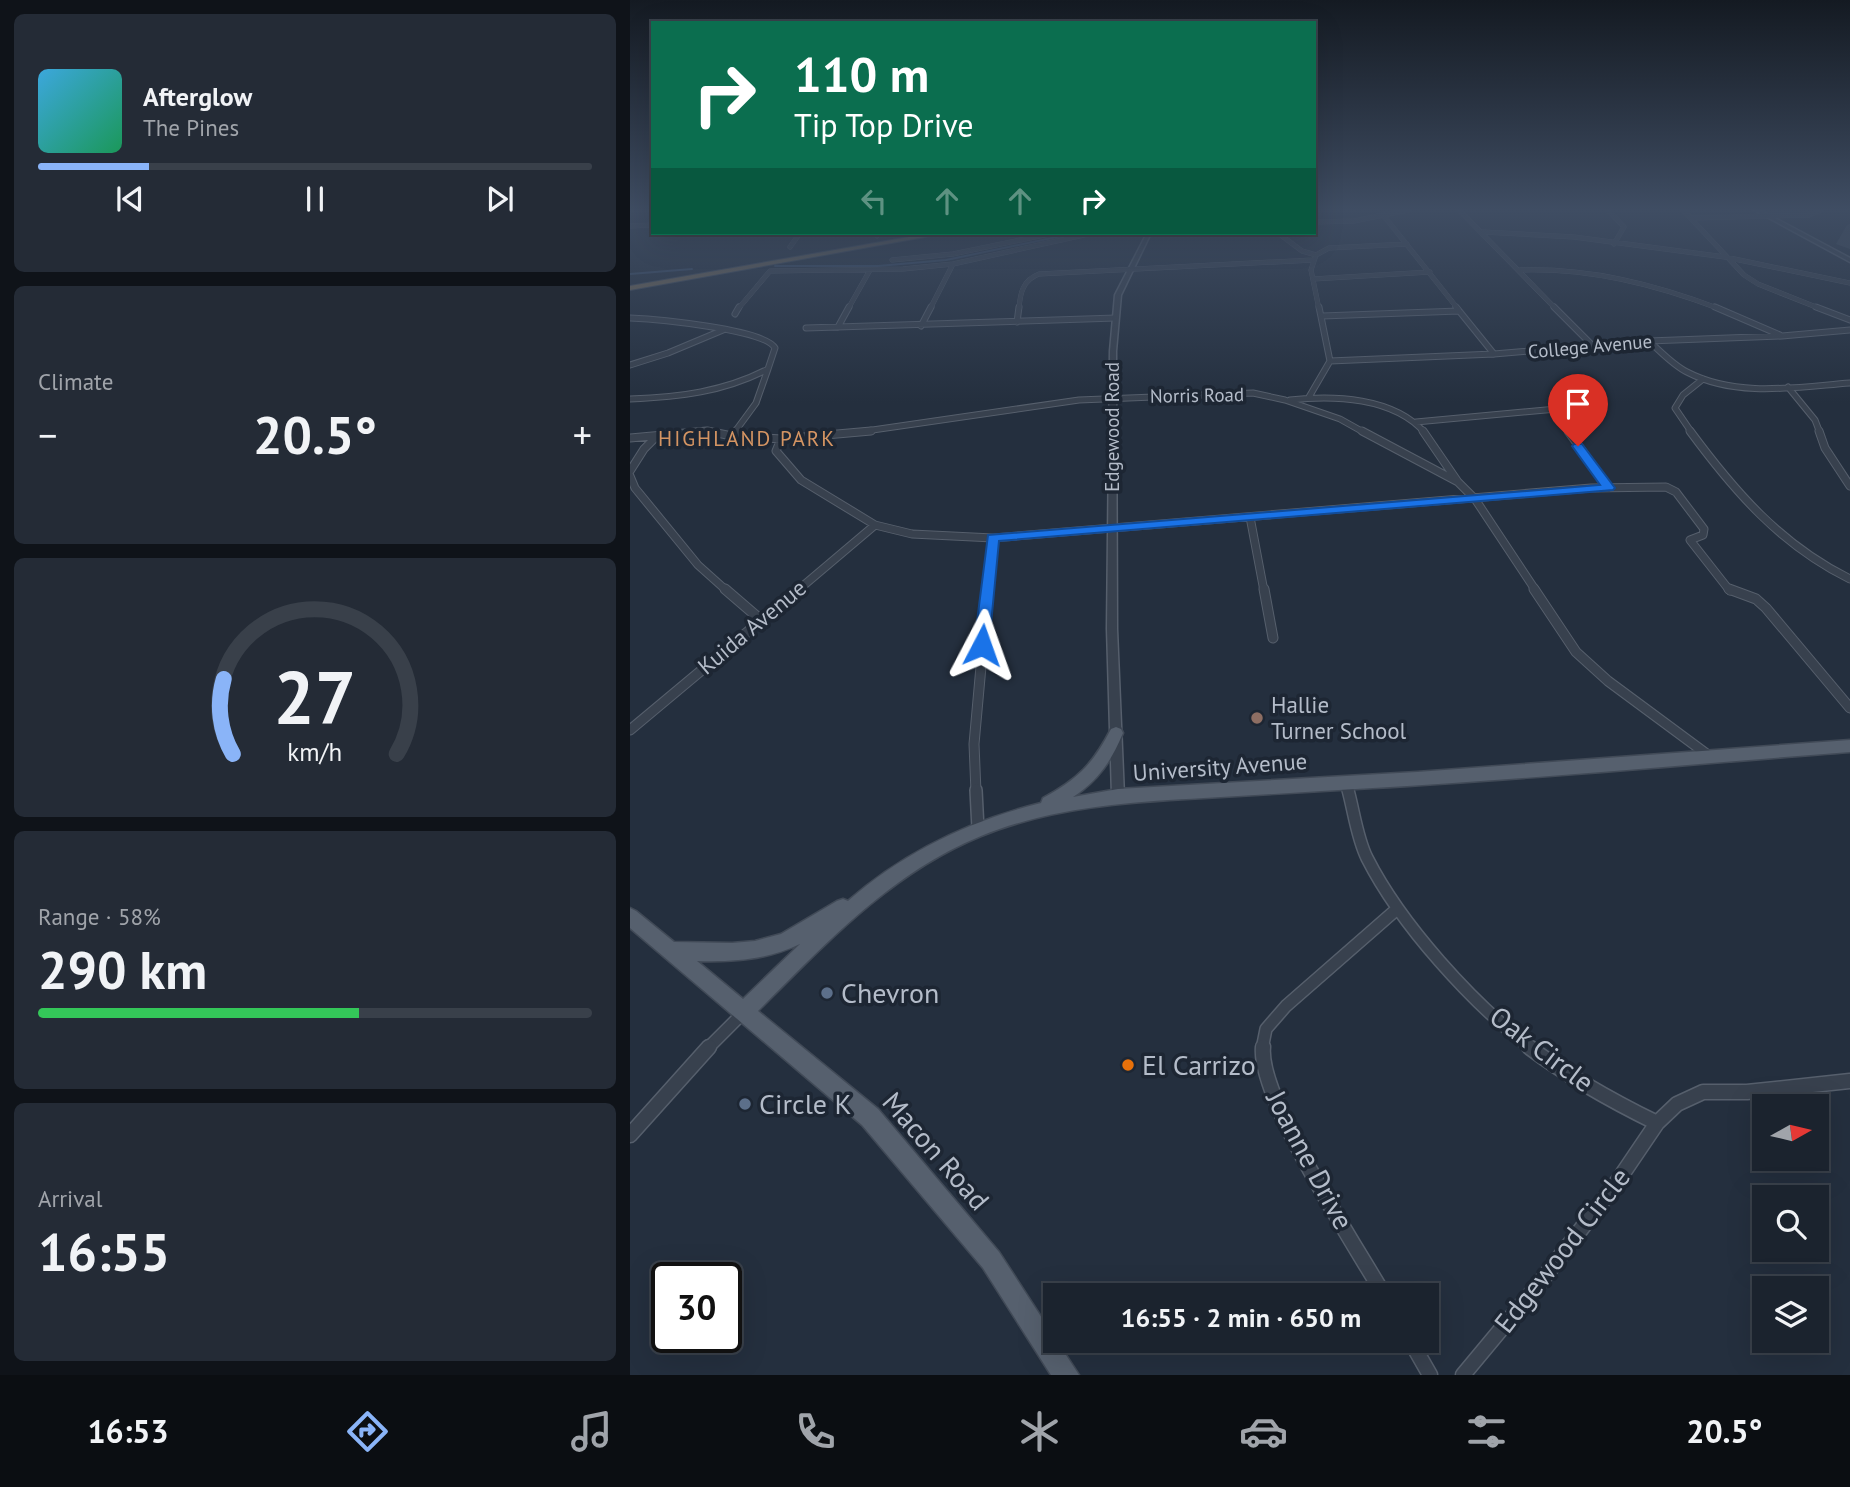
<!DOCTYPE html>
<meta charset="utf-8">
<style>
:root{--surface:#1b232e;--page:#242b36;--text:#f1f3f6;--muted:#a0a4aa;--line:#39404a;--accent:#8ab4f8}
body{margin:0;font-family:"PT Sans",sans-serif;background:var(--page);color:var(--text);height:100vh;display:flex;flex-direction:column;font-size:26px;white-space:nowrap}
*{box-sizing:border-box;margin:0}
p{font-size:23px;color:var(--muted)}
.icon{flex:none;width:38px;height:38px;fill:none;stroke:currentColor;stroke-width:2;stroke-linecap:round;stroke-linejoin:round}
.map{position:relative;flex:1;overflow:hidden}
.details{display:flex;flex-direction:column;gap:14px;padding:14px;background:#0f1319;width:630px}
.details>*{flex:none}
.guide{position:absolute;left:21px;top:21px;width:665px;height:214px;border-radius:0px;box-shadow:0 7px 28px #0002,0 0 0 2px var(--line);background:#0b6e4f;color:#fff;overflow:hidden}
.needle{width:46px;rotate:82deg}
.controls{position:absolute;left:1122px;top:1094px;display:grid;gap:14px}
.controls a{display:grid;place-items:center;width:77px;height:77px;border-radius:0px;background:var(--surface);box-shadow:0 7px 28px #0002,0 0 0 2px var(--line);font-size:35px}
.speed{position:absolute;left:21px;top:1262px;display:flex;gap:14px;font-size:35px;font-weight:700;text-align:center}
.speed>*{display:grid;place-content:center;width:91px;height:91px;border-radius:50%;background:var(--surface);box-shadow:0 7px 28px #0002,0 0 0 2px var(--line);line-height:1}
.speed .limit{border:4px solid #111;border-radius:10px;background:#fff;color:#111}
.pin{position:absolute;display:grid;place-items:center;width:60px;height:60px;color:#fff;margin:-72px -30px;border-radius:50% 50% 50% 0;rotate:-45deg;box-shadow:0 0 7px #0007}
.pin .icon{rotate:45deg}
.me{position:absolute;width:77px;margin:-38px;rotate:4deg;stroke-linejoin:round;filter:drop-shadow(0 0 5px #0008)}
.turn{display:flex;align-items:center;gap:24px;height:147px;padding:0 28px;font-size:32px}
.turn .icon{width:91px;height:91px;stroke-width:2.5}
.turn b{display:block;font-size:49px;line-height:60px}
.lanes{display:flex;align-items:center;height:66px;padding:0 28px;background:#0003;justify-content:center;gap:35px;direction:ltr}
.lanes .off{opacity:.35}
.big{font-size:52px;font-weight:600;line-height:1.1}
.details .tile{flex:1;display:flex;flex-direction:column;justify-content:center;gap:10px;min-width:0;padding:0 24px;border-radius:10px;background:var(--page)}
.details .dial{align-items:center;gap:0}
.dial svg{height:182px;overflow:visible;fill:none;stroke:var(--line);stroke-width:7;stroke-linecap:round;text-anchor:middle}
.dial text{fill:var(--text);stroke:none}
.song{display:flex;align-items:center;gap:21px}
.cover{width:84px;height:84px;border-radius:10px;background:linear-gradient(135deg,hsl(200 70% 55%),hsl(150 70% 35%))}
.played{height:7px;border-radius:4px;background:linear-gradient(90deg,var(--accent) 20%,var(--line) 20%)}
.keys{display:flex;justify-content:space-around;direction:ltr}
.heat{display:flex;justify-content:space-between;align-items:center;font-size:38px;direction:ltr}
.charge{height:10px;border-radius:5px;background:linear-gradient(90deg,#34c759 58%,var(--line) 0)}
.trip{position:absolute;left:413px;top:1283px;width:396px;height:70px;border-radius:0px;background:var(--surface);box-shadow:0 7px 28px #0002,0 0 0 2px var(--line);font-weight:600;line-height:70px;text-align:center}
.tabs{display:flex;height:112px;justify-content:space-around;align-items:center;background:#0b0e12;color:var(--muted)}
.tabs .icon{width:49px;height:49px}
.tabs .on{color:var(--accent)}
.tabs b{font-size:32px;color:var(--text)}
main{display:flex;flex:1;min-height:0}
.map>svg:first-child{display:block}
.lines{fill:none;stroke-linecap:round;stroke-linejoin:round}
.stream{stroke:#394c67;stroke-width:2}
.minor-far5-casing{stroke:#565f6c;stroke-width:5}
.minor-far4-casing{stroke:#565f6c;stroke-width:7}
.minor-far3-casing{stroke:#565f6c;stroke-width:9}
.minor-far2-casing{stroke:#565f6c;stroke-width:11}
.minor-far1-casing{stroke:#565f6c;stroke-width:14}
.minor-casing{stroke:#565f6c;stroke-width:17}
.tertiary-casing{stroke:#565f6c;stroke-width:3}
.primary-casing{stroke:#414a57;stroke-width:3}
.motorway-casing{stroke:#434c59;stroke-width:2}
.minor-far5{stroke:#38414e;stroke-width:4.5}
.minor-far4{stroke:#38414e;stroke-width:5}
.minor-far3{stroke:#38414e;stroke-width:7}
.minor-far2{stroke:#38414e;stroke-width:9}
.minor-far1{stroke:#38414e;stroke-width:11}
.minor{stroke:#38414e;stroke-width:14}
.tertiary{fill:#38414e;fill-rule:evenodd}
.primary{fill:#56606e;fill-rule:evenodd}
.motorway{fill:#746855;fill-rule:evenodd}
.wall{fill:#3b4654}
.route{fill:#1a73e8;stroke:#114b97;stroke-width:2}
.education-dot{fill:#8d6e63;stroke:#1d2633;stroke-width:2.5}
.service-dot{fill:#5c6f8a;stroke:#1d2633;stroke-width:2.5}
.food-dot{fill:#e8710a;stroke:#1d2633;stroke-width:2.5}
.labels{text-anchor:middle;stroke-width:7;stroke-linejoin:round;paint-order:stroke}
.far-street-label{font-size:19px;fill:#b4bcc9;stroke:#1d2633}
.far-neighbourhood-label{font-size:21px;letter-spacing:2px;fill:#d59563;stroke:#1d2633}
.street-label{font-size:23px;fill:#b4bcc9;stroke:#1d2633}
.poi-label{font-size:23px;fill:#b4bcc9;stroke:#1d2633;text-anchor:start}
.near-poi-label{font-size:28px;fill:#b4bcc9;stroke:#1d2633;text-anchor:start}
.near-street-label{font-size:28px;fill:#b4bcc9;stroke:#1d2633}
</style>
<main>
<section class="details">
<div class="tile">
<div class="song"><i class="cover"></i><div><b>Afterglow</b><p>The Pines</p></div></div>
<div class="played"></div>
<div class="keys"><svg class="icon" aria-label="previous" viewBox="0 0 24 24"><path d="M18 5L8 12l10 7zM5 5v14"/></svg><svg class="icon" aria-label="pause" viewBox="0 0 24 24"><path d="M8 5v14M16 5v14"/></svg><svg class="icon" aria-label="next" viewBox="0 0 24 24"><path d="M6 5l10 7-10 7zM19 5v14"/></svg></div>
</div>
<div class="tile"><p>Climate</p>
<div class="heat"><a>−</a><b class="big">20.5°</b><a>+</a></div>
</div>
<div class="tile dial"><svg viewBox="0 0 100 80">
<path d="M14 69A42 42 0 1 1 86 69"/>
<path d="M14 69A42 42 0 0 1 10 36" stroke="#8ab4f8"/>
<text x="50" y="56" font-size="32" font-weight="700">27</text>
<text x="50" y="72" font-size="11">km/h</text>
</svg></div>
<div class="tile"><p>Range · 58%</p><b class="big">290 km</b><div class="charge"></div></div>
<div class="tile"><p>Arrival</p><b class="big">16:55</b></div>
</section>
<div class="map">
<svg width="1220" height="1375" viewBox="0 0 1220 1375">
<rect width="100%" height="100%" fill="#242f3e"/>
<g class="lines">
<!-- stream -->
<path class="stream" d="M145,266H248L316,260L446,233
M0,274L62,269"/>
<!-- minor-far5 casing -->
<g class="minor-far5-casing">
<path id="minor-far5" d="M829,210L926,309
M978,210L994,227L984,244
M1053,210L1114,275L1128,284L1191,309
M754,216L828,309
M1062,218L1179,215L1191,210
M684,222L724,221L778,210
M0,226L23,225
M853,232L944,237L1095,257L1220,283
M648,233L672,251L686,255L681,270L689,309
M247,236L248,233
M160,247L170,233
M686,255L699,248L777,244
M262,260L323,254L424,233
M890,270C960,268 1024,284 1090,309
M683,279L800,272
M108,309L140,271L273,269L323,264L463,233
M218,309L240,270
M300,309L323,264
M389,309C390,293 393,280 409,274L683,260"/>
</g>
<!-- minor-far4 casing -->
<g class="minor-far4-casing">
<path id="minor-far4" d="M826,307L864,354
M924,307L963,346
M1085,307L1150,335
M1186,307L1220,320
M105,314L109,307
M692,316L829,311
M0,318C24,319 135,329 145,348L138,369C94,392 49,397 0,399
M387,322L389,307
M291,326L301,307
M208,327L219,307
M176,328L486,318
M1019,341C1031,352 1043,365 1057,372C1107,398 1167,387 1220,383
M700,361L864,354L1019,341L1152,336L1220,330
M0,365L38,353L93,330
M1158,387L1185,420L1190,433
M679,397L700,361L689,307
M660,400C703,395 764,397 795,433
M923,409L940,433
M786,422L970,405
M59,433H85
M104,433L126,403L138,369
M222,433L449,400L623,393L655,400L710,419L735,433
M1062,433L1045,408L1053,395L1073,379"/>
</g>
<!-- minor-far3 casing -->
<g class="minor-far3-casing">
<path id="minor-far3" d="M732,431L828,482L845,499L906,591
M793,431L828,482
M938,431L979,488
M1060,431C1105,492 1151,545 1220,579
M1189,431L1195,448L1220,486
M102,436L106,431
M0,438L77,431L102,436L151,439L241,431
M151,439L146,451L171,480L245,525L282,534L363,538L961,488L1036,487L1046,492L1074,529L1073,535L1060,540L1100,591
M0,471L14,449L26,437
M0,476L5,488L68,565L97,591
M620,517L634,591
M167,591L245,525
M358,591L363,538"/>
</g>
<!-- minor-far2 casing -->
<g class="minor-far2-casing">
<path id="minor-far2" d="M95,589L131,620
M634,589L643,638
M904,589L946,652L978,681L1078,755
M1099,589L1126,599L1136,608L1220,708
M0,730L169,589
M715,781L718,792
M346,792L344,744L358,589"/>
</g>
<!-- minor-far1 casing -->
<g class="minor-far1-casing">
<path id="minor-far1" d="M346,790L348,829
M718,790C724,812 727,838 737,858C771,925 842,1003 902,1049
M77,1049L115,1011
M632,1049L636,1029L656,1006L767,909"/>
</g>
<!-- minor casing -->
<g class="minor-casing">
<path id="minor" d="M633,1047C628,1098 725,1245 754,1295
M899,1047C939,1077 982,1101 1027,1123
M0,1135L79,1047
M780,1340L800,1375
M833,1375L912,1280L985,1185L1027,1123L1047,1104L1073,1092H1117L1220,1081"/>
</g>
<!-- tertiary casing -->
<g class="tertiary-casing">
<path id="tertiary" d="M1124,210H1130L1220,258V262Z
M517,233H521L491,295L486,351L487,629L494,796L492,800L488,801L484,800L482,796L477,629L480,351L485,295Z"/>
</g>
<!-- primary casing -->
<g class="primary-casing">
<path id="primary" d="M486,727L491,729L493,733C482,760 468,781 443,797L488,789L787,772L1220,740V752C1061,764 902,779 743,788C687,791 630,795 574,798C499,802 422,807 351,836C262,872 195,944 128,1011L248,1109L369,1252L449,1375H421L353,1268L232,1125L0,928V908L6,911L44,942L102,943L125,941L151,934L207,901L213,899L218,901C274,852 339,821 411,803L413,798C448,779 463,764 481,729ZM170,944L113,999L67,961C104,962 136,960 170,944Z"/>
</g>
<!-- motorway casing -->
<g class="motorway-casing">
<path id="motorway" d="M302,233H317L0,290V286Z"/>
</g>
<!-- minor-far5 -->
<use href="#minor-far5" class="minor-far5"/>
<!-- minor-far4 -->
<use href="#minor-far4" class="minor-far4"/>
<!-- minor-far3 -->
<use href="#minor-far3" class="minor-far3"/>
<!-- minor-far2 -->
<use href="#minor-far2" class="minor-far2"/>
<!-- minor-far1 -->
<use href="#minor-far1" class="minor-far1"/>
<!-- minor -->
<use href="#minor" class="minor"/>
<!-- tertiary -->
<use href="#tertiary" class="tertiary"/>
<!-- primary -->
<use href="#primary" class="primary"/>
<!-- motorway -->
<use href="#motorway" class="motorway"/>
</g>
<!-- wall -->
<path class="wall" d="M1220,224V249L1206,244L1217,225Z"/>
<!-- sky -->
<linearGradient id="sky" x2="0" y2="1"><stop stop-color="#141a22"/><stop offset="0.52" stop-color="#3f4d63"/><stop offset="1" stop-color="#3f4d63" stop-opacity="0"/></linearGradient>
<rect width="1220" height="403" fill="url(#sky)"/>
<!-- route -->
<path class="route" d="M944,444H952L985,488L983,490L369,541L359,645L352,650L344,645L358,535L970,485L942,446Z"/>
<!-- markers -->
<circle class="education-dot" cx="627" cy="718" r="7"/>
<g class="service-dot">
<circle cx="197" cy="993" r="7"/>
<circle cx="115" cy="1104" r="7"/>
</g>
<circle class="food-dot" cx="498" cy="1065" r="7"/>
<g class="labels">
<!-- far-street labels -->
<g class="far-street-label">
<text transform="translate(960 346) rotate(-5)" y="7">College Avenue</text>
<text transform="translate(567 395) rotate(-1)" y="7">Norris Road</text>
<text transform="translate(482 427) rotate(-90)" y="7">Edgewood Road</text>
</g>
<!-- far-neighbourhood labels -->
<g class="far-neighbourhood-label">
<text x="117" y="446">HIGHLAND PARK</text>
</g>
<!-- street labels -->
<g class="street-label">
<text transform="translate(122 627) rotate(-40)" y="8">Kuida Avenue</text>
<text transform="translate(590 767) rotate(-4)" y="8">University Avenue</text>
</g>
<!-- poi labels -->
<g class="poi-label">
<text x="641" y="713">Hallie<tspan x="641" dy="26">Turner School</tspan></text>
</g>
<!-- near-poi labels -->
<g class="near-poi-label">
<text x="211" y="1003">Chevron</text>
<text x="512" y="1075">El Carrizo</text>
<text x="129" y="1114">Circle K</text>
</g>
<!-- near-street labels -->
<g class="near-street-label">
<text transform="translate(912 1049) rotate(37)" y="10">Oak Circle</text>
<text transform="translate(306 1151) rotate(49)" y="10">Macon Road</text>
<text transform="translate(680 1160) rotate(62)" y="10">Joanne Drive</text>
<text transform="translate(932 1250) rotate(-52)" y="10">Edgewood Circle</text>
</g>
</g>
</svg>
<div class="controls">
<a><svg class="needle" viewBox="-14 -14 28 28"><path d="M0-13l5 13h-10z" fill="#e53935"/><path d="M0 13l5-13h-10z" fill="#a0a4aa"/></svg></a>
<a><svg class="icon" aria-label="search" viewBox="0 0 24 24"><circle cx="10" cy="10" r="6"/><path d="M15 15l6 6"/></svg></a>
<a><svg class="icon" aria-label="layers" viewBox="0 0 24 24"><path d="M12 4l9 5-9 5-9-5zM3 14l9 5 9-5"/></svg></a>
</div>
<div class="speed"><div class="limit">30</div></div>
<div class="pin" style="left:948px;top:446px;background:#d93025"><svg class="icon" aria-label="arrive" viewBox="0 0 24 24"><path d="M6 21V4h12l-3 4 3 4H6"/></svg></div>
<svg class="me" style="left:352px;top:645px" viewBox="-20 -20 40 40"><path d="M0-17L14 15 0 8-14 15z" fill="#1a73e8" stroke="#fff" stroke-width="4"/></svg>
<div class="trip">16:55 · 2 min · 650 m</div>
<div class="guide">
<div class="turn"><svg class="icon" aria-label="right" viewBox="0 0 24 24"><path d="M7 20v-9h11M14 6l5 5-5 5"/></svg><div><b>110 m</b>Tip Top Drive</div></div>
<div class="lanes"><svg class="icon off" aria-label="left" viewBox="0 0 24 24"><path d="M17 20v-9H6M10 6l-5 5 5 5"/></svg><svg class="icon off" aria-label="ahead" viewBox="0 0 24 24"><path d="M12 20V5M6 11l6-6 6 6"/></svg><svg class="icon off" aria-label="ahead" viewBox="0 0 24 24"><path d="M12 20V5M6 11l6-6 6 6"/></svg><svg class="icon" aria-label="right" viewBox="0 0 24 24"><path d="M7 20v-9h11M14 6l5 5-5 5"/></svg></div>
</div>
</div>
</main>
<nav class="tabs">
<b>16:53</b>
<svg class="icon on" aria-label="directions" viewBox="0 0 24 24"><path d="M12 3l9 9-9 9-9-9zM9 14v-3h6M13 9l2 2-2 2"/></svg>
<svg class="icon" aria-label="music" viewBox="0 0 24 24"><path d="M9 18V5l10-2v13"/><circle cx="6" cy="18" r="3"/><circle cx="16" cy="16" r="3"/></svg>
<svg class="icon" aria-label="phone" viewBox="0 0 24 24"><path d="M5 4h4l2 5-3 2q2 4 5 5l2-3 5 2v4C11 20 4 13 5 4z"/></svg>
<svg class="icon" aria-label="climate" viewBox="0 0 24 24"><path d="M12 3v18M4 7l16 10M4 17L20 7"/></svg>
<svg class="icon" aria-label="car" viewBox="0 0 24 24"><path d="M5 17H2v-5l4-1 3-4h7l3 4 3 1v5h-3M9 17h6M6 11h13"/><circle cx="7" cy="17" r="2"/><circle cx="17" cy="17" r="2"/></svg>
<svg class="icon" aria-label="filters" viewBox="0 0 24 24"><path d="M4 7h16M4 17h16"/><circle cx="9" cy="7" r="2"/><circle cx="15" cy="17" r="2"/></svg>
<b>20.5°</b>
</nav>
